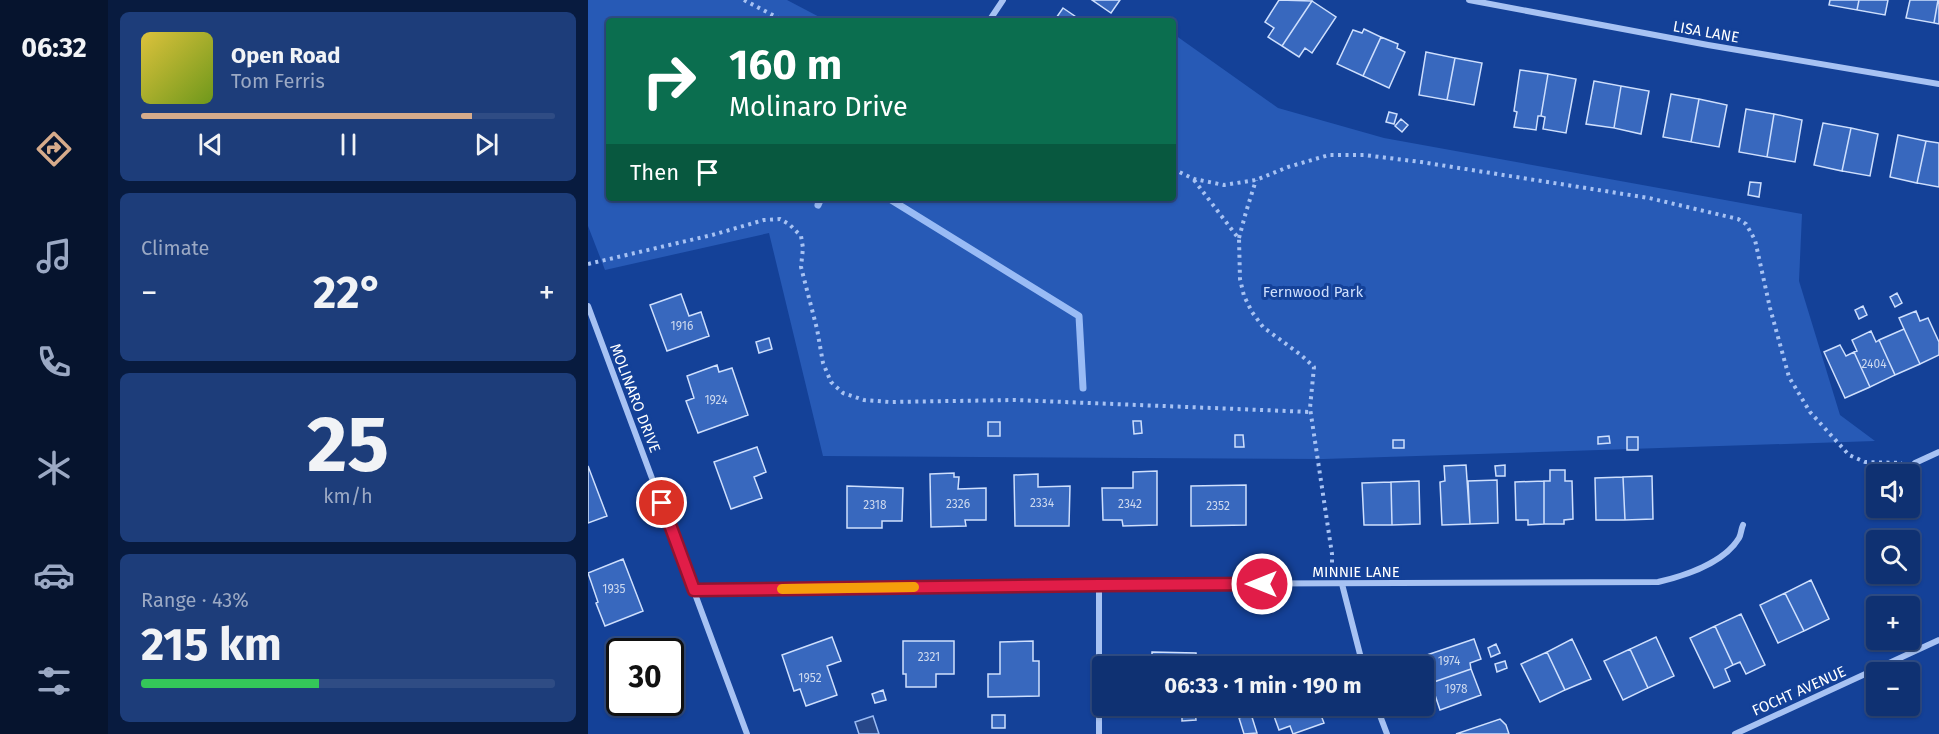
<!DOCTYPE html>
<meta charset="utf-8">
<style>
:root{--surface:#0f3172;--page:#1d3d7a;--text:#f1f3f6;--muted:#9ba9c4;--line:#2f4c84;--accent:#d6ab8b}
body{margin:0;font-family:"Fira Sans",sans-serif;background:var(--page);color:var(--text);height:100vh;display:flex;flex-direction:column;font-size:22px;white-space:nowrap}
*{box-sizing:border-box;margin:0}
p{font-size:20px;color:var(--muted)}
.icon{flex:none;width:33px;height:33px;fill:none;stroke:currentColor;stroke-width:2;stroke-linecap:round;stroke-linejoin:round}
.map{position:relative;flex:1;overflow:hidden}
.sheet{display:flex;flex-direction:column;gap:12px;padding:12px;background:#081b3f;width:480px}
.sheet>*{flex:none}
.guide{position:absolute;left:18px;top:18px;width:570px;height:183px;border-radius:6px;box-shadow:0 2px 4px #0004,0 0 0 2px var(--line);background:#0b6e4f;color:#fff;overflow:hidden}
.tools{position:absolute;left:1278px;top:464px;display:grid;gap:12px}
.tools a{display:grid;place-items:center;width:54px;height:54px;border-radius:6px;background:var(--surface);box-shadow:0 2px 4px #0004,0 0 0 2px var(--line);font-size:30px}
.speed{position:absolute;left:18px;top:638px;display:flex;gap:12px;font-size:30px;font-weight:700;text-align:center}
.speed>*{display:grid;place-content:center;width:78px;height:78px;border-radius:50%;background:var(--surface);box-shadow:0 2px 4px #0004,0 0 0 2px var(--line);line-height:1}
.speed .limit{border:3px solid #111;border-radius:9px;background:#fff;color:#111}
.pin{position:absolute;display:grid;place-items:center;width:51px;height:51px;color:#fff;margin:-26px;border:3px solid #fff;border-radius:50%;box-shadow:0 2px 6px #0007}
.me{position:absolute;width:66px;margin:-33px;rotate:270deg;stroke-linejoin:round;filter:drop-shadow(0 0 4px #0008)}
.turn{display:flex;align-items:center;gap:21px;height:126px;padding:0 24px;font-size:27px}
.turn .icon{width:78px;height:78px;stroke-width:2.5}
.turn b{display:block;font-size:42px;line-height:51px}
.then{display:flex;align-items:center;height:57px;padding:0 24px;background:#0003;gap:12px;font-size:22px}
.big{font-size:45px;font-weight:700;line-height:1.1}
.sheet .widget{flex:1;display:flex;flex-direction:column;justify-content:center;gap:9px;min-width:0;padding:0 21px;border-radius:9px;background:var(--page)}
.sheet .dial{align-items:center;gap:0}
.dial b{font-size:78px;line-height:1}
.song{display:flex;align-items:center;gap:18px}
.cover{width:72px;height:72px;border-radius:9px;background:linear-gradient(135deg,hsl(50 70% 55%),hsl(80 70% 35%))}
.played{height:6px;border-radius:3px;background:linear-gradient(90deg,var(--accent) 80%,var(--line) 80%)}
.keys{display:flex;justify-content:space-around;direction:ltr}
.heat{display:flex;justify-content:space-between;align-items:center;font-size:33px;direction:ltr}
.charge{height:9px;border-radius:4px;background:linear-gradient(90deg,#34c759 43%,var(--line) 0)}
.trip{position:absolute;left:504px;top:656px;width:342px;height:60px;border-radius:6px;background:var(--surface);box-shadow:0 2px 4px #0004,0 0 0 2px var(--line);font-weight:700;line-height:60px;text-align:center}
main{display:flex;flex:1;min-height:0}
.tabs{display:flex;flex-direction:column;width:108px;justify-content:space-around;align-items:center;background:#06142e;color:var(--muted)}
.tabs .icon{width:42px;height:42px}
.tabs .on{color:var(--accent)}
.tabs b{font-size:27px;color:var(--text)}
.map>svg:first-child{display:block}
.green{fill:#275ab6}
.water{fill:#28488a;stroke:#99bbf5;stroke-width:1.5}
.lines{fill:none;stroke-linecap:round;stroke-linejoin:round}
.stream{stroke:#99bbf5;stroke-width:7}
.building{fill:#3868be;stroke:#cedffd;stroke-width:1.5}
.path{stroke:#a7c2f3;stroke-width:4;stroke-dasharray:3 4.5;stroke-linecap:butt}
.minor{stroke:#a7c2f3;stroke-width:6}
.route-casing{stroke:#92132f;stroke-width:15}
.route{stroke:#e11d48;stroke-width:10}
.slow{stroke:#f59e0b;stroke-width:10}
.labels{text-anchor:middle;stroke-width:6;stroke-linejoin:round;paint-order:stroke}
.number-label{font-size:12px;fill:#cdd9ef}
.street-label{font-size:15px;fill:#fff;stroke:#144198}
.park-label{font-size:15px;fill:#cedffd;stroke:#144198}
</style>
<main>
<nav class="tabs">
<b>06:32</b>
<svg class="icon on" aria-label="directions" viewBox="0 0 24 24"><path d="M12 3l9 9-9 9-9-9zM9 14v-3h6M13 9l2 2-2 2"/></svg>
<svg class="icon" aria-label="music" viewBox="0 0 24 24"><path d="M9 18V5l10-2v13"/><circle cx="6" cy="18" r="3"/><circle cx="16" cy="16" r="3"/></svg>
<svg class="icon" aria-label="phone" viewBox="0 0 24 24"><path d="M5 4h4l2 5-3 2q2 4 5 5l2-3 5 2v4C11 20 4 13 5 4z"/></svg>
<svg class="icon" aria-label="climate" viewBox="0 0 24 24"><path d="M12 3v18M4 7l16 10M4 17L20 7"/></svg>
<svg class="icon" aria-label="car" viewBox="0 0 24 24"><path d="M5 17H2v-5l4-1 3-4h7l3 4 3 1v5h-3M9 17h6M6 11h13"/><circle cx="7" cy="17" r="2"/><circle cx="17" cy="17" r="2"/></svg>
<svg class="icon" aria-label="filters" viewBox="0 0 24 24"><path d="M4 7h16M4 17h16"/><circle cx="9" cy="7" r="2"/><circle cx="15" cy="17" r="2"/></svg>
</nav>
<section class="sheet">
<div class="widget">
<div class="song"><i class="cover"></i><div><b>Open Road</b><p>Tom Ferris</p></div></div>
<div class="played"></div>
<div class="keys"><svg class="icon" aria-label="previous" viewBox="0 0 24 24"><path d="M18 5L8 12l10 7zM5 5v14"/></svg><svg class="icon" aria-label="pause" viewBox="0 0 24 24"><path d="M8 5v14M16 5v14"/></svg><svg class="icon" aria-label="next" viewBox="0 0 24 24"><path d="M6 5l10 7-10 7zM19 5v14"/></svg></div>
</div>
<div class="widget"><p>Climate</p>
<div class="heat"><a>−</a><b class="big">22°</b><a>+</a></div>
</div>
<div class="widget dial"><b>25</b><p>km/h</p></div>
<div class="widget"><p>Range · 43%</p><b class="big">215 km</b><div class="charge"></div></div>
</section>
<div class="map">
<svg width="1351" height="734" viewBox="0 0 1351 734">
<rect width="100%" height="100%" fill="#144198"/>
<!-- green -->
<path class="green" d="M0,0H199L239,21H21V198H585V38L587,35L690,108L796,138L1214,214L1211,281L1252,415L1287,441L735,459L235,456L181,233L17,270L0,226Z"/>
<!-- water -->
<path class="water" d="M285,716L291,734H271L267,722Z"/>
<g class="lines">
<!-- stream -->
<path class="stream" d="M300,198L491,316L495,388
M230,205L233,198"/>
</g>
<!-- building -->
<path class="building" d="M504,0H532L523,13Z
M691,0L724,1L694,46L680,37L686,28L677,22Z
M1242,0H1271L1269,10L1241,5Z
M1271,0H1300L1297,15L1269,10Z
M1322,0H1350L1346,23L1318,18Z
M1350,0H1351V24L1346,23Z
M724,1L748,17L724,53L717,48L711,57L694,46Z
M475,8L494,21H466Z
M776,29L793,37L775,76L749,64L765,30L774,33Z
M793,37L810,44L809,48L817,52L801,88L775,76Z
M838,52L867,58L859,100L831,95Z
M867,58L894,63L886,105L859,100Z
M932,70L960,74L953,116H950L948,130L926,127L929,112L926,111Z
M960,74L988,79L978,133L955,129L957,117L953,116Z
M1006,81L1033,86L1026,128L998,124Z
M1033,86L1061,91L1053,134L1026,128Z
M1083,94L1111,99L1103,142L1075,137Z
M1111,99L1139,105L1131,147L1103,142Z
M1158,109L1186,114L1179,157L1151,152Z
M801,112L809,114L806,124L798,122Z
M1186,114L1214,120L1207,162L1179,157Z
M813,119L820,125L814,132L807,126Z
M1235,123L1263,128L1254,171L1226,165Z
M1263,128L1290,134L1282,176L1254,171Z
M1310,135L1338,141L1329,183L1302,177Z
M1338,141L1351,143V187L1329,183Z
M1162,182L1173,183L1171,197L1160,195Z
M1309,293L1314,303L1307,307L1302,297Z
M93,294L101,316L113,312L121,336L79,351L62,305Z
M1275,306L1279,315L1271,319L1267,310Z
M1328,311L1332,321L1340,318L1351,342V355L1332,364L1311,318Z
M1316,329L1332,364L1307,375L1291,340Z
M1283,331L1288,342L1291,340L1307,375L1282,387L1266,352L1269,351L1264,340Z
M181,338L184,349L171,353L168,342Z
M1252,345L1258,356L1266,352L1282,387L1257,398L1236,352Z
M129,365L131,372L144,368L160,415L110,433L98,401L106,398L99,376Z
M545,421H553L554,433L546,434Z
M400,422H412V436H400Z
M647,435H655L656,447H647Z
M1021,436L1022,443L1010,444V437Z
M1039,437H1050V450H1039Z
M805,440H816V448H805Z
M169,447L178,472L166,477L174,498L143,509L126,462Z
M878,465L882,524L854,525L852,482L857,481L856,466Z
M917,465V476H908L907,466Z
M0,466L19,516L0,523Z
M962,470H977V481H984L985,519L976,520V524H956V481H962Z
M569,471V525L535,526L534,520H515L514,488H545V472Z
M366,473V477H371L370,489L398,488V520H377L378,526L343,527L342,474Z
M450,474V487L482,486L481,526H427L426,475Z
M1064,476L1065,519L1037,520L1035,477Z
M1035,477L1037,520H1008L1007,478Z
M909,480L910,523L882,524L880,481Z
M831,481L832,524L804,525L803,482Z
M956,481V524L940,525V520H928L927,482Z
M803,482L804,525H776L774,483Z
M658,485V525L603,526V486Z
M259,486L315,488L314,521H294V528H259Z
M35,559L55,611L17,626L8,603L10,602L0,573Z
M1223,580L1241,619L1216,631L1197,593Z
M1197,593L1216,631L1190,643L1172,605Z
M1153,614L1177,665L1158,674L1152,662L1145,665L1127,626Z
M1127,626L1145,665L1137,669L1142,681L1126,688L1102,638Z
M244,637L253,661L239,666L249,695L218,706L212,689L206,691L194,655Z
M1068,637L1086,676L1060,688L1042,649Z
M886,639L893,659L882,663L883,669L843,683L833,657Z
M984,639L1003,679L977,690L959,652Z
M315,641H366V674H348V687H318V674H315Z
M445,641V661H451V696L400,697V674H412V642Z
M68,642L71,651H38L60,643L61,645Z
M908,644L912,653L903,657L900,648Z
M1042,649L1060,688L1035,700L1016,661Z
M564,652L608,653L609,666H564Z
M959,652L977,690L952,702L933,664Z
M709,658L712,666H687Z
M917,661L919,668L909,672L907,664Z
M883,669L893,695L852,710L843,683Z
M295,690L298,700L287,703L284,694Z
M682,705H729L736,723L705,734L702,726L691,730Z
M607,711L608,720L594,721V712Z
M663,714L669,733L656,734L651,718Z
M404,715H417V728H404Z
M912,719L918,725L921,734H868Z"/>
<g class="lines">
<!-- path -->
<path class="path" d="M156,0L196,21
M585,169L606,179L636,185L668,180L700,167L741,155H776L833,162L1061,198L1150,219L1158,224L1167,240L1182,308L1201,377L1222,412L1261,455L1277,462L1314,463
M606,180L651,239L652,279L656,296L664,312L675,327L713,355L726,367L722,408L744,554V571
M651,238L658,212L668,180
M0,264L124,235L176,220L192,219L201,224L213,236L215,248L213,267L229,329L235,363L243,382L255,393L276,400L302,402L427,400L723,412"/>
<!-- minor -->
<path class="minor" d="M881,0L1120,45L1351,84
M401,21L415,0
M0,306L159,734
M1327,463L1351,452
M511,584V734
M754,584L775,666
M107,590L511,584L1070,582C1096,576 1136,563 1151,538C1153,535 1153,529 1155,525
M788,705L799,734
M1147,734L1351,640"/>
</g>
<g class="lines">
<!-- route casing -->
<g class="route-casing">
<path id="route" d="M74,503L106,590L511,585L674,584"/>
</g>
<!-- route -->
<use href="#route" class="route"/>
<!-- slow -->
<path class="slow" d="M194,589L326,587"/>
</g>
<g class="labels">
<!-- number labels -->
<g class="number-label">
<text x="94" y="330">1916</text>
<text x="1286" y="368">2404</text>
<text x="128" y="404">1924</text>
<text x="454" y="507">2334</text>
<text x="370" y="508">2326</text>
<text x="542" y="508">2342</text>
<text x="287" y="509">2318</text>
<text x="630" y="510">2352</text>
<text x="26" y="593">1935</text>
<text x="341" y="661">2321</text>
<text x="861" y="665">1974</text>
<text x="222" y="682">1952</text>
<text x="868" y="693">1978</text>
</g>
<!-- street labels -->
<g class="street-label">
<text transform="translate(1118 32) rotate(10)" y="5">LISA LANE</text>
<text transform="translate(47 398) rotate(69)" y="5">MOLINARO DRIVE</text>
<text x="768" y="577">MINNIE LANE</text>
<text transform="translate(1211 691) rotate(-24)" y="5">FOCHT AVENUE</text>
</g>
<!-- park labels -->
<g class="park-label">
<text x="725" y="297">Fernwood Park</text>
</g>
</g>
</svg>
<div class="tools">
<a><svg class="icon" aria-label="sound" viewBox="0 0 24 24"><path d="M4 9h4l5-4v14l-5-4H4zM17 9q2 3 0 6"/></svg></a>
<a><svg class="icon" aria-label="search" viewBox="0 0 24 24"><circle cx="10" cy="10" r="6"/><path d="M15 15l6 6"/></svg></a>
<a>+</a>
<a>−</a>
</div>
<div class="speed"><div class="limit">30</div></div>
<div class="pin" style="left:74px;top:503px;background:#d93025"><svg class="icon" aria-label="arrive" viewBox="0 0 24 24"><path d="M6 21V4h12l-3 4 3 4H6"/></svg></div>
<svg class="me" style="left:674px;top:584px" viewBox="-20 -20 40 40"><circle r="17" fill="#e11d48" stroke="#fff" stroke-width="3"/><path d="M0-11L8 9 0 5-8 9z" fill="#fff"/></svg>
<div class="trip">06:33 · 1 min · 190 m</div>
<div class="guide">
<div class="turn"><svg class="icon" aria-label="right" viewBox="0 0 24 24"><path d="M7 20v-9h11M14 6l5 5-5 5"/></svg><div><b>160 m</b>Molinaro Drive</div></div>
<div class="then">Then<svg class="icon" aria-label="arrive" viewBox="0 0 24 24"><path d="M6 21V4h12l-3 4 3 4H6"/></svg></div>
</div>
</div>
</main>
